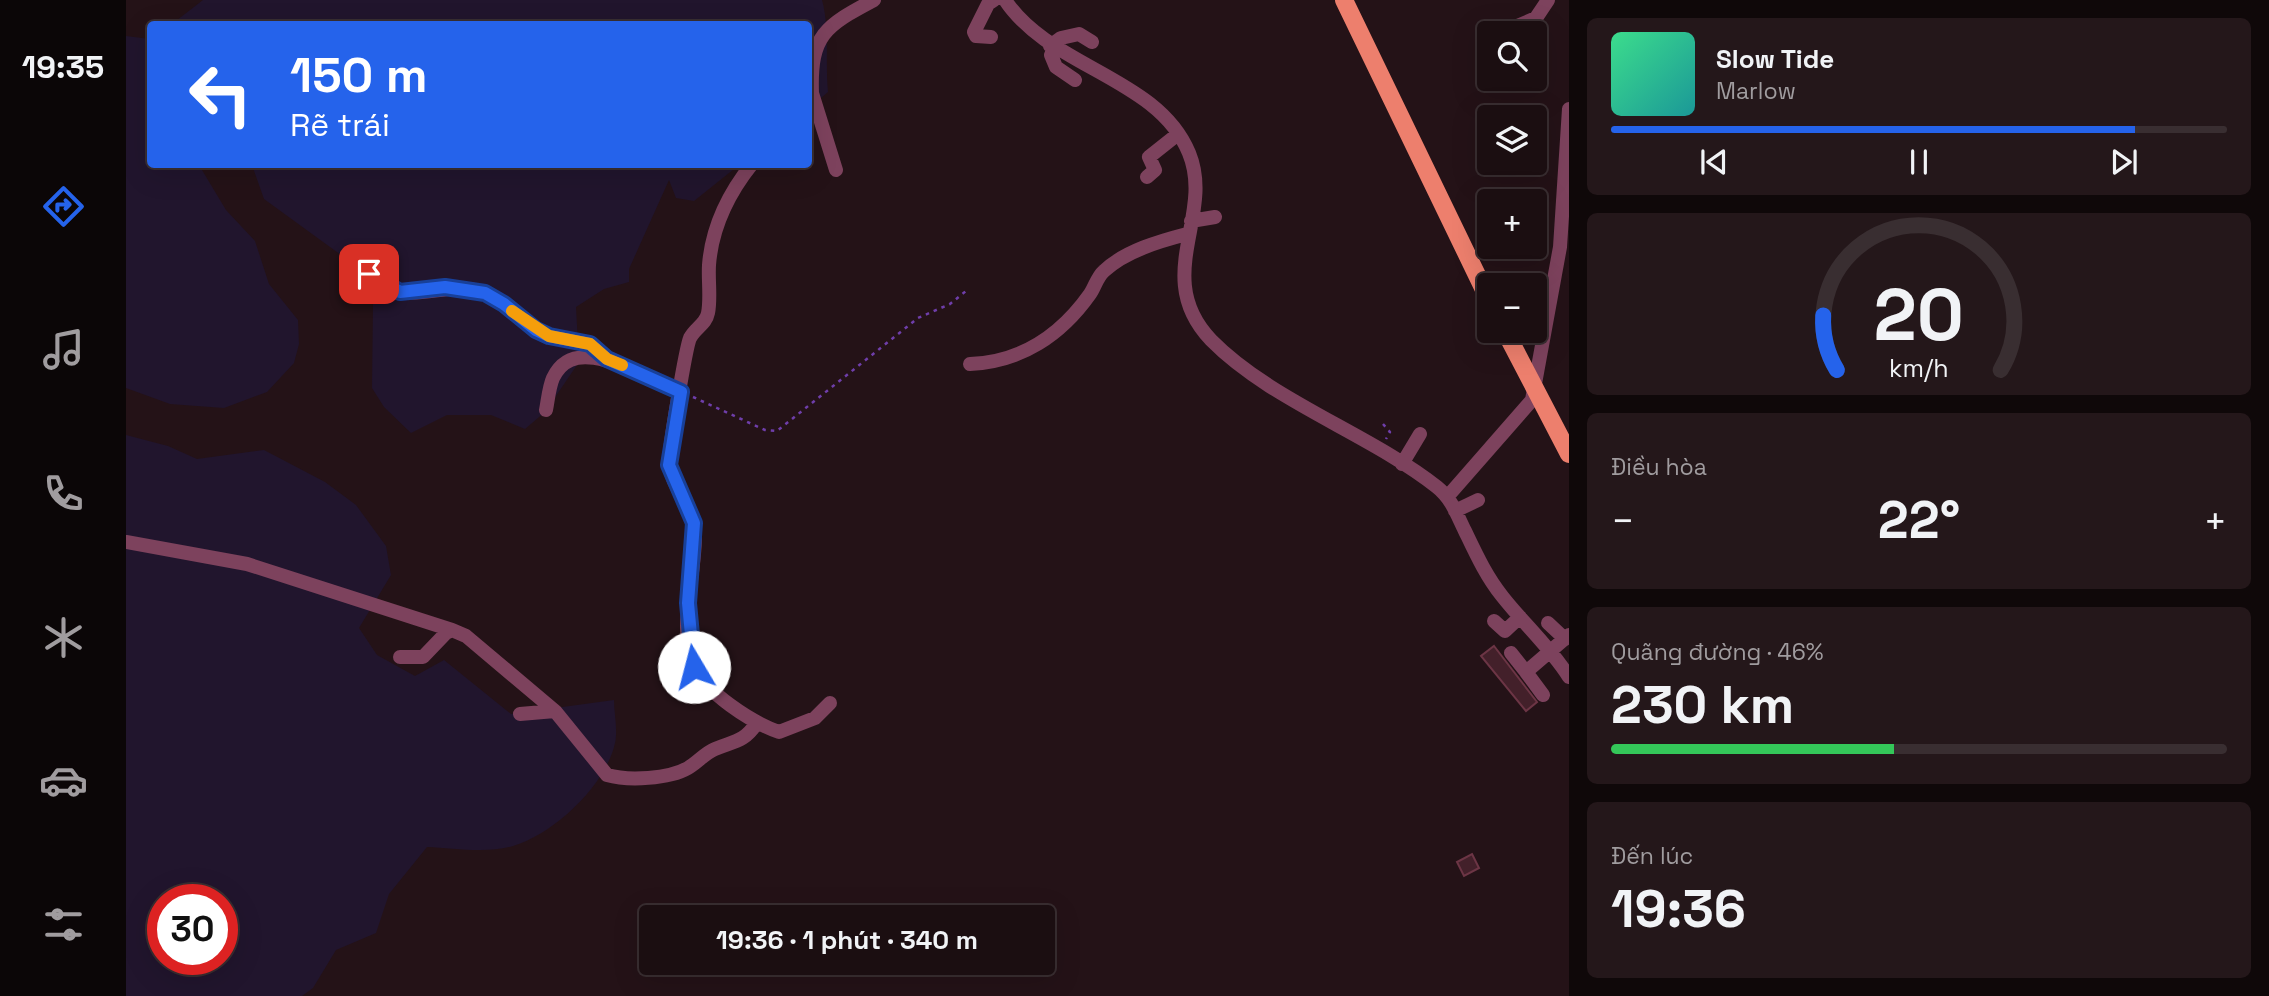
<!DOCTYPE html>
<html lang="vi">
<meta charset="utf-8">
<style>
:root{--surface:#1b0e11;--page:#24171a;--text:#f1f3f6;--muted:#a09c9f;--line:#392e31;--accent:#2563eb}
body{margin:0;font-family:"Space Grotesk",sans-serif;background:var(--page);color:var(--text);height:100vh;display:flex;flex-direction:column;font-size:26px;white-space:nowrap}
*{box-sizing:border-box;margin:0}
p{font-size:23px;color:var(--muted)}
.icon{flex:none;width:38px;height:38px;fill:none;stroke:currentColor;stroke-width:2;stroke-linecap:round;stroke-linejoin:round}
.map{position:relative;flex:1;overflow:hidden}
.sheet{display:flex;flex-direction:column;gap:18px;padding:18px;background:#0f0809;width:700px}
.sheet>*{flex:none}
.banner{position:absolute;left:21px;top:21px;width:665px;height:147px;border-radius:7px;box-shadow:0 7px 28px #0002,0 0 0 2px var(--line);background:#2563eb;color:#fff;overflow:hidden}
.buttons{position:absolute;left:1351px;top:21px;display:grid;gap:14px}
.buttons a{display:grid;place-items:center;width:70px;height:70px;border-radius:7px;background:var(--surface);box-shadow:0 7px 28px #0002,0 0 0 2px var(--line);font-size:35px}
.speed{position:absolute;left:21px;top:884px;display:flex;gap:14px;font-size:35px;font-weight:700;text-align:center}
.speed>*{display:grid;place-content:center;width:91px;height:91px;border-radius:50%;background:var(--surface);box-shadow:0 7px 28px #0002,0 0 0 2px var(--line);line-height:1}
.speed .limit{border:10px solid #d22;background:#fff;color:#111}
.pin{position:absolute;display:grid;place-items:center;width:60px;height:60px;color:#fff;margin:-30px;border-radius:14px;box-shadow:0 4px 10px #0006}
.me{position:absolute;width:77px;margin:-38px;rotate:352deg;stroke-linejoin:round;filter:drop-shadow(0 0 5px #0008)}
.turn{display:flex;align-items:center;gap:24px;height:147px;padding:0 28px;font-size:32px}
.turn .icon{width:91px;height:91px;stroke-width:2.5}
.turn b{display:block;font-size:49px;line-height:60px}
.big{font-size:52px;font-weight:800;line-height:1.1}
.sheet .card{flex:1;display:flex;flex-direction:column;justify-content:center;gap:10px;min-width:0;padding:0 24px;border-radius:10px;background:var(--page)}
.sheet .dial{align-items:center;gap:0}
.dial svg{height:182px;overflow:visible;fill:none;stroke:var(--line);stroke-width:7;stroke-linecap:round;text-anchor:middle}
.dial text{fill:var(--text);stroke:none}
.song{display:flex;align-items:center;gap:21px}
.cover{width:84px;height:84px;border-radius:10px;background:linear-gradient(135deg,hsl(150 70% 55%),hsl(180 70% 35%))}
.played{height:7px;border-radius:4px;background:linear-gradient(90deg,var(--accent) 85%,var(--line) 85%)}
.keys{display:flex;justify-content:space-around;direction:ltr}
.heat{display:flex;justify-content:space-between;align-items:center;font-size:38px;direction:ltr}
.charge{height:10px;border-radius:5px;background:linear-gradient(90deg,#34c759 46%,var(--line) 0)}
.trip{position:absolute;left:513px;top:905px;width:416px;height:70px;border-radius:7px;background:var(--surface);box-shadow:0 7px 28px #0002,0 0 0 2px var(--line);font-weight:800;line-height:70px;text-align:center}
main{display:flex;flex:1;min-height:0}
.menu{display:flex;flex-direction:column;width:126px;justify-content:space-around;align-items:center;background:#0b0607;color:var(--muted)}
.menu .icon{width:49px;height:49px}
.menu .selected{color:var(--accent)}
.menu b{font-size:32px;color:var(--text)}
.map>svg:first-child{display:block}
.green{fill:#21152d;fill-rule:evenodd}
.building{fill:#43202a;stroke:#6c3545;stroke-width:2}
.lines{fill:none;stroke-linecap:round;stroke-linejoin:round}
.path{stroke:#6f3eaa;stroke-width:2.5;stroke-dasharray:3.5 5;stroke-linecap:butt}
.minor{stroke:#7d425d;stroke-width:14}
.major{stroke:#ed7f6d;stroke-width:18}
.route-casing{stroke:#184099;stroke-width:18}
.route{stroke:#2563eb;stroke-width:12}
.slow{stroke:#f59e0b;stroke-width:12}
</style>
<main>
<nav class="menu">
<b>19:35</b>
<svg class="icon selected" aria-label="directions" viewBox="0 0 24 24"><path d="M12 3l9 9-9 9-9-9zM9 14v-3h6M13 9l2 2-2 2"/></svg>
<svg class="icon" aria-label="music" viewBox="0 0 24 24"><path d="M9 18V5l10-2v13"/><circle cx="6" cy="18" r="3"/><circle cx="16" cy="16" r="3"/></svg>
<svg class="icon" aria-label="phone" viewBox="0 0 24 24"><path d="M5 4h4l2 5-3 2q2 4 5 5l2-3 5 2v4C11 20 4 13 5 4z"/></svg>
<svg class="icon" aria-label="climate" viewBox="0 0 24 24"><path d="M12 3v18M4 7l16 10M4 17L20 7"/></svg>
<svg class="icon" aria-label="car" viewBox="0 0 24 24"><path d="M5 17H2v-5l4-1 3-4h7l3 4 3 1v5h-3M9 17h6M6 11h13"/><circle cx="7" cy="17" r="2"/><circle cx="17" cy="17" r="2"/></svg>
<svg class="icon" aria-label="filters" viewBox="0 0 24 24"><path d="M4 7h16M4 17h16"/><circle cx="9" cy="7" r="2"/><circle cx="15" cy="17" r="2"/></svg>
</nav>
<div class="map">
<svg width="1443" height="996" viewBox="0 0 1443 996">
<rect width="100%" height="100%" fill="#241217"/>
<!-- green -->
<path class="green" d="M77,0H696C704,29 699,62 702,92L683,108L682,24H46Z
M0,36L24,39V164L73,165L100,210L129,241L143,284L172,320L173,344L168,363L141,392L98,408L44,404L0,388Z
M126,165H613L568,201L550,198L543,180L503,269V282L478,289L450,307L453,362L419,412L399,429L365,415H321L285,433L258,407L246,388L247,303L237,271L138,199Z
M0,435L42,446L71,459L138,450L199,482L230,505L260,546L265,575L233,628L251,655L289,676L318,660L385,714L488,700C488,713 492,730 489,743C480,785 428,834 387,846C361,854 327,848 301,847L263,894L250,933L210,950L187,988L176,996H0ZM37,900H96V959H37Z"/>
<!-- building -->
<path class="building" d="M1368,646L1411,702L1400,711L1355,656Z
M1346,854L1353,868L1338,876L1331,862Z"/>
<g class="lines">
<!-- path -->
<path class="path" d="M567,397L639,430L651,431L792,318L824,304L840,291
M1257,424L1264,432L1260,439
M582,669L593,649"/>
<!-- minor -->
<path class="minor" d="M879,0C924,68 1032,77 1063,153C1089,216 1025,277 1085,340C1145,401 1244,434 1311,487C1326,499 1331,515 1339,531C1350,554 1360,576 1376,596C1397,623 1425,648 1443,677
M1375,33L1410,18L1422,0
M865,37L850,36L848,32L862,4L868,0
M924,46L935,38L953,34L966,42
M929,48L925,55L930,67L949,80
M686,93L710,170
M682,97L686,93C684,35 699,26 748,0
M626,164C602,194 586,226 583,265C582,281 585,298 582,313C580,324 569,328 564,338C560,347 542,453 543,464C546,489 568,506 569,533C570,571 552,628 567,665C580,693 625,722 653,732L689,718L704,703
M1021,177L1029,170L1023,157L1052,134
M1065,221L1089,217
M227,263C241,273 255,287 272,291C298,297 327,282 357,292C383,301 398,328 424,336C449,345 461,338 481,359
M844,364C895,362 935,335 964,294C969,287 971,277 978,271C999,251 1034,241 1061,234
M420,410C422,400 423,387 427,378C451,327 523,385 555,392
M1276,464L1294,434
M1322,496L1406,400L1434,247L1443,109
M1329,511L1352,500
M0,542L121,564L326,630
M1368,621L1379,631L1394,617
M1422,623L1439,639
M1385,653L1400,672L1443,635
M274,657H297L320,633L326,630L340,636L429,711L481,775C502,781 543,779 562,768C572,762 579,753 589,749C608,741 618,742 630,724
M1400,672L1417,695
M394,714L429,711"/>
<!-- major -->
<path class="major" d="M1218,0L1363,300
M1379,331L1443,454"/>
</g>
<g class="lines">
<!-- route casing -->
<g class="route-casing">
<path id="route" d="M243,274L274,292L319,287L359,293L378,304L410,330L423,336L464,344L481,359L555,392L543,465L568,523L562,603L568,667"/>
</g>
<!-- route -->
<use href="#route" class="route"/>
<!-- slow -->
<path class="slow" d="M386,311L423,336L464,344L481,359L496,365"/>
</g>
</svg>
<div class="buttons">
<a><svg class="icon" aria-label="search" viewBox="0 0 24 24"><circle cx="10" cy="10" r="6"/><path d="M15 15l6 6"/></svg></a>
<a><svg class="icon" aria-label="layers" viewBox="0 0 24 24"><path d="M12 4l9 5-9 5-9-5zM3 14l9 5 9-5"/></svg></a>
<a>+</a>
<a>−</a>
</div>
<div class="speed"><div class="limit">30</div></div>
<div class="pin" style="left:243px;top:274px;background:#d93025"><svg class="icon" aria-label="arrive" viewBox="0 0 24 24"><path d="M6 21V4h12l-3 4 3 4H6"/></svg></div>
<svg class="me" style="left:568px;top:667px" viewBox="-20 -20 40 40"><circle r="19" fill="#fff"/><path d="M0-13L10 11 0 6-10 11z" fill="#2563eb"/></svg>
<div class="trip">19:36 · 1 phút · 340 m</div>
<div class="banner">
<div class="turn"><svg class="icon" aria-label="left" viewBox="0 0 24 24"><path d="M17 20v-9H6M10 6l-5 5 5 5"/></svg><div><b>150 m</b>Rẽ trái</div></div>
</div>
</div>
<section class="sheet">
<div class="card">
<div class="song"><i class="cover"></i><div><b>Slow Tide</b><p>Marlow</p></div></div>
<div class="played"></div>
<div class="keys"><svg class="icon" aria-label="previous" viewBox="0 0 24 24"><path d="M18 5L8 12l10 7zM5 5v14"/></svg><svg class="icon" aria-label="pause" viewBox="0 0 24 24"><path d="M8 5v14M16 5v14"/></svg><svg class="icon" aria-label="next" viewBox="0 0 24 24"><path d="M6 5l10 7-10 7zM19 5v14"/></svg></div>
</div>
<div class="card dial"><svg viewBox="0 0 100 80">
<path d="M14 69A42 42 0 1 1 86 69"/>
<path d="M14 69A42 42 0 0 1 8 45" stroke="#2563eb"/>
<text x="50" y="56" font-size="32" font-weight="700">20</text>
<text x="50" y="72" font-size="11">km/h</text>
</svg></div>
<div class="card"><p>Điều hòa</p>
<div class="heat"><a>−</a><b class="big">22°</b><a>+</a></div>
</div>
<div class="card"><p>Quãng đường · 46%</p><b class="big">230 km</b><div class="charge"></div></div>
<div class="card"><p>Đến lúc</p><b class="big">19:36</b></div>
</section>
</main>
